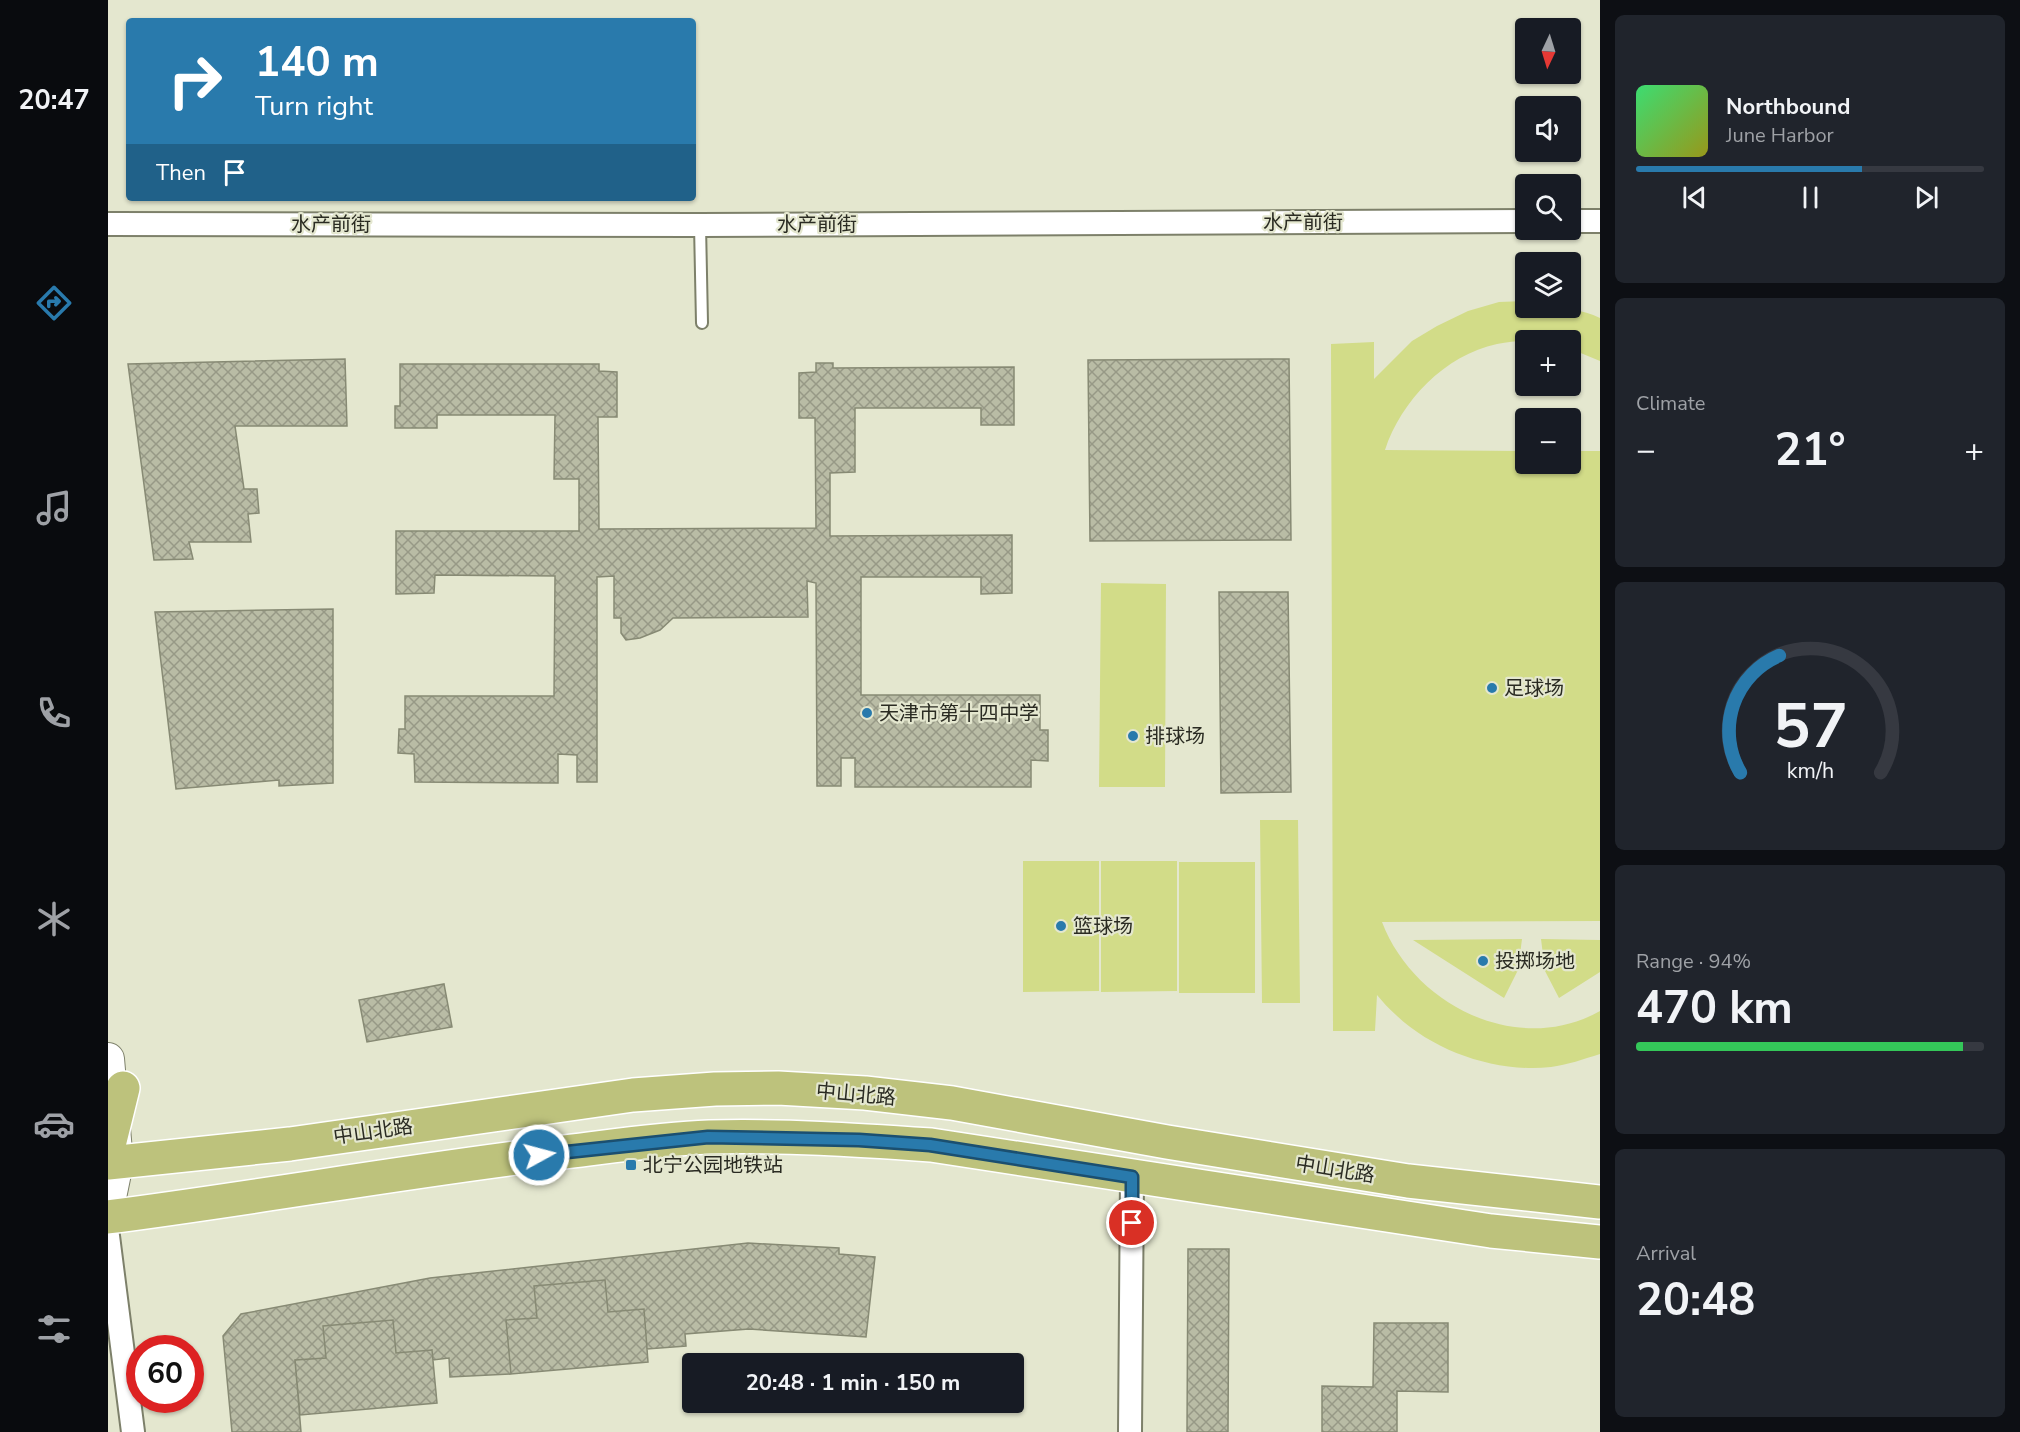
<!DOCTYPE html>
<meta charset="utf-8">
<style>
:root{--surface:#171b24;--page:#20242c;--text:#f1f3f6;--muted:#9ea1a6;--line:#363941;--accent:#297aac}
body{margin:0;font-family:"Nunito Sans","Noto Sans SC",sans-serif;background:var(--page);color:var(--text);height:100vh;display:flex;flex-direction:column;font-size:22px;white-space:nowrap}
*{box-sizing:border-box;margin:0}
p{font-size:20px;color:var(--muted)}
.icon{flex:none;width:33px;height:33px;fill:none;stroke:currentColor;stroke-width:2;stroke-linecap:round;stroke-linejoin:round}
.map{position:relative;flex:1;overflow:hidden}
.details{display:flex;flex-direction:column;gap:15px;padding:15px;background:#0d0f14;width:420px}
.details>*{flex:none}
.top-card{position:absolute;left:18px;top:18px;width:570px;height:183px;border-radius:6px;box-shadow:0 2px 4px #0004;background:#297aac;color:#fff;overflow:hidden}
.needle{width:39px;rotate:184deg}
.fabs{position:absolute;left:1407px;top:18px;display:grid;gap:12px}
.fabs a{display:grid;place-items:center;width:66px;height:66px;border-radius:6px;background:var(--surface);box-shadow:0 2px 4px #0004;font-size:30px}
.speed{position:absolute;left:18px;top:1335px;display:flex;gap:12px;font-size:30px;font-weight:700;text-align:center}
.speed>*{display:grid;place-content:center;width:78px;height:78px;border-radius:50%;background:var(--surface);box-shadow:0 2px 4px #0004;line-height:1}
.speed .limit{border:9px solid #d22;background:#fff;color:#111}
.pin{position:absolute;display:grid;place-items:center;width:51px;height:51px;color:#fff;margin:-26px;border:3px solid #fff;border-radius:50%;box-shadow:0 2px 6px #0007}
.me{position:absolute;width:66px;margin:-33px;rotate:83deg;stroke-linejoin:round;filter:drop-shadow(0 0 4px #0008)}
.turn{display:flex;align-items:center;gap:21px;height:126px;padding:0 30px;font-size:27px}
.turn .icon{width:78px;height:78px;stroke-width:2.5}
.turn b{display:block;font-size:42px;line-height:51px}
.then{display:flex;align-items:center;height:57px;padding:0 30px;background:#0003;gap:12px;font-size:22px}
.big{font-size:45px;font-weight:700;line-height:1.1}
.details .tile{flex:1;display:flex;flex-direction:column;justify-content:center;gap:9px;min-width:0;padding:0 21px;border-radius:9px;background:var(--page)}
.details .dial{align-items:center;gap:0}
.dial svg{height:156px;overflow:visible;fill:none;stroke:var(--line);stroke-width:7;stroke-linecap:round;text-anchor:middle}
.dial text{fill:var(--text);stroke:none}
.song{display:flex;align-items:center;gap:18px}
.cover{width:72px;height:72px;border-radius:9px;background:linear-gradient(135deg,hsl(140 70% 55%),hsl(60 70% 35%))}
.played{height:6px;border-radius:3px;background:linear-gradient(90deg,var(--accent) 65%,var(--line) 65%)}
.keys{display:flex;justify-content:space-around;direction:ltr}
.heat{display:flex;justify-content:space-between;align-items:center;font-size:33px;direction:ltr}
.charge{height:9px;border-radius:4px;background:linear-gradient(90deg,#34c759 94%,var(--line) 0)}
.trip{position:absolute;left:574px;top:1353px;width:342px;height:60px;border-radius:6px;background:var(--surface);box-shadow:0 2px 4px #0004;font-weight:700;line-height:60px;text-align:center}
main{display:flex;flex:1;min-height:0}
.tab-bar{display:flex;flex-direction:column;width:108px;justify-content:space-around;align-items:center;background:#090b0e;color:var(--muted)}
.tab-bar .icon{width:42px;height:42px}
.tab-bar .current{color:var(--accent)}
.tab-bar b{font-size:27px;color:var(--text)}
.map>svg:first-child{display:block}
.green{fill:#d2dc88}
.building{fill:url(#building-cross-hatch);stroke:#878a74;stroke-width:1.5}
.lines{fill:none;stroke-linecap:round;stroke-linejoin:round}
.lane-casing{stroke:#7d806a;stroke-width:14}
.street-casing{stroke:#7d806a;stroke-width:26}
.secondary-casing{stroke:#7d806a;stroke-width:34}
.primary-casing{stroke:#fff;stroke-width:36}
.lane{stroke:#fff;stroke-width:10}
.street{stroke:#fff;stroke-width:22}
.secondary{stroke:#fff;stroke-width:32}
.primary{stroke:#bdc27c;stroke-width:33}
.route-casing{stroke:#1b4f70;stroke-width:15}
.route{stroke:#297aac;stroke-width:10}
.poi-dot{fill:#297aac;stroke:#e4e7cf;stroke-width:2}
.labels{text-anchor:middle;stroke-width:4.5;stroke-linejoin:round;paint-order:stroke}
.street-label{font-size:20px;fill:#2a2b22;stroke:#e4e7cf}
.poi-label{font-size:20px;fill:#2a2b22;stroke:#e4e7cf;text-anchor:start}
</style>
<main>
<nav class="tab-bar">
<b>20:47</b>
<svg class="icon current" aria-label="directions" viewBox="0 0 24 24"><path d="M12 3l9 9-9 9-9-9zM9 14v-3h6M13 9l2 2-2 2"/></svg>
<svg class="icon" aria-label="music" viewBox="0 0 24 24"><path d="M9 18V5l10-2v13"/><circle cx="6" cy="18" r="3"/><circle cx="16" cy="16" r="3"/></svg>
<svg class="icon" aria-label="phone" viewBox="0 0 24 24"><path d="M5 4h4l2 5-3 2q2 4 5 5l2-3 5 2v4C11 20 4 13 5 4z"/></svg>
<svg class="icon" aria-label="climate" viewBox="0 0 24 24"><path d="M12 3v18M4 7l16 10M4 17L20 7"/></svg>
<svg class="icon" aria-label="car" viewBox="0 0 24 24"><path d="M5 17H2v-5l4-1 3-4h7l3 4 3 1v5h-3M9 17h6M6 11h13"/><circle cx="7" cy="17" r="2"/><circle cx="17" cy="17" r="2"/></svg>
<svg class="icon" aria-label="filters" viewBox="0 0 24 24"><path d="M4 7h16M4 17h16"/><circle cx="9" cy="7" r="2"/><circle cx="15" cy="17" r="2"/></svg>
</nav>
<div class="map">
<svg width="1492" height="1432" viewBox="0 0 1492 1432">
<defs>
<pattern id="building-cross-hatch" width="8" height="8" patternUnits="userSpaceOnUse" patternTransform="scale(1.5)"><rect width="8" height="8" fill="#b9bca5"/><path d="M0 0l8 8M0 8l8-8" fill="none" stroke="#979986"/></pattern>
</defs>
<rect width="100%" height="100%" fill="#e4e7cf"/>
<!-- green -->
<path class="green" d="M1417,301L1418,308C1444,308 1468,306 1492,318V361L1463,349L1462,340C1437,340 1414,339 1389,344C1337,355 1293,401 1277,450L1417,451L1418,464H1462L1463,451H1492V921L1274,922C1306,1006 1411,1057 1492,1011V1054C1476,1059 1459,1065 1443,1067C1389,1073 1327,1052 1288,1015C1281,1009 1275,1002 1269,995L1267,1031H1225L1223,344L1266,342V379L1304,341L1329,326L1360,311L1391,302Z
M993,583L1058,584L1057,787H991Z
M1152,820H1190L1192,1003H1154Z
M991,861V991L915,992V861Z
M993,861H1069V991L993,992Z
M1071,862H1147V993H1071Z
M1414,939L1410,970L1396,998L1305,940Z
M1433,939L1492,940V972L1451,998L1437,971Z"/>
<!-- building -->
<path class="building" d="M237,359L239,426H127L136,489H149L151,513L140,514L143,542H81L85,559L46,560L20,364Z
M1181,359L1183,540L982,541L980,360Z
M708,363H725V368L906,367V425H873V408H747V472L722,473V536L904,535V593L873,594V577H753V695H932V730H940V761L923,760V787H747V758H733V786H709L708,583L699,581L700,617L565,618L552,630L532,638L518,640L513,633V618H506V576L489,577V782H469V755L450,754V783L307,782L306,754L290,753L291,729H297V696H446L447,576L327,575L326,593L288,594V531H471V479H446L447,415H329V428H287V406H292V364H491V371L509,372V417H490L491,529L708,528L707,418H691V373L708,372Z
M1111,592H1180L1183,792L1113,793Z
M225,609V783L171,786V780L68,789L47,612Z
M336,984L344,1027L259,1042L251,1000Z
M640,1243L731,1248V1254L767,1257L758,1337L641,1329L577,1334L578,1346L539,1349L536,1309L500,1312L497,1280L426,1286L429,1318L398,1320L403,1374L342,1377L341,1358L325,1360L324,1350L288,1353L285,1320L215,1326L218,1358L187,1360L193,1432H124L115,1336L133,1314L322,1278Z
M1080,1249H1121L1120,1432H1079Z
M497,1280L500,1312L536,1309L540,1362L403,1374L398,1320L429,1318L426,1286Z
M285,1320L288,1353L324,1350L329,1403L192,1415L187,1360L218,1358L215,1326Z
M1266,1323H1340V1392L1289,1391V1432H1214V1386L1265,1387Z"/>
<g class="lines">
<!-- lane casing -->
<g class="lane-casing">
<path id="lane" d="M592,225L594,323"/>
</g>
<!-- street casing -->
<g class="street-casing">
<path id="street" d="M1462,221H1492
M0,224L592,225L1418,221
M0,1236L25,1432
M1022,1432L1024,1177"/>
</g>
<!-- secondary casing -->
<g class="secondary-casing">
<path id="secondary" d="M0,1059L9,1163L0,1207"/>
</g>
<!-- primary casing -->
<g class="primary-casing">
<path id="primary" d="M0,1149L15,1088
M0,1163L182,1144L525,1095L607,1089L670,1088L757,1093L844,1103L1059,1142L1300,1181L1492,1202
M0,1217C147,1198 292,1172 439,1154C493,1148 547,1139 601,1137C675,1135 749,1140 823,1145L1383,1231L1492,1242"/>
</g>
<!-- lane -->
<use href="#lane" class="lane"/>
<!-- street -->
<use href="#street" class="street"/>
<!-- secondary -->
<use href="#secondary" class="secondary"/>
<!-- primary -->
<use href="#primary" class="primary"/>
</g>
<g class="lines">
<!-- route casing -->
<g class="route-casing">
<path id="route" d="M431,1155L600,1137L751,1140L822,1145L1024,1177V1223"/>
</g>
<!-- route -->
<use href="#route" class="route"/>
</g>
<!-- markers -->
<g class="poi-dot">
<circle cx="1384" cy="688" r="6"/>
<circle cx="759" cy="713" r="6"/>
<circle cx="1025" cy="736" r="6"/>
<circle cx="953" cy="926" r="6"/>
<circle cx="1375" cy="961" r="6"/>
<rect x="517" y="1159" width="12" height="12" rx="3"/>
</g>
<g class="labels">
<!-- street labels -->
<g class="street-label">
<text x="1195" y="229">水产前街</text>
<text x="223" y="231">水产前街</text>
<text x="709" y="231">水产前街</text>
<text transform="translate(748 1094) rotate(5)" y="7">中山北路</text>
<text transform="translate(265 1131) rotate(-8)" y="7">中山北路</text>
<text transform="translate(1227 1169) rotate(9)" y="7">中山北路</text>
</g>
<!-- poi labels -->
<g class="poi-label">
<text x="1396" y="695">足球场</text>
<text x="771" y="720">天津市第十四中学</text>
<text x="1037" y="743">排球场</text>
<text x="965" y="933">篮球场</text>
<text x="1387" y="968">投掷场地</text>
<text x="535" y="1172">北宁公园地铁站</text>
</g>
</g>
</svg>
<div class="fabs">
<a><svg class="needle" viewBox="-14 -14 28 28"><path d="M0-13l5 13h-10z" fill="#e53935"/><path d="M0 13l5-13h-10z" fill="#9ea1a6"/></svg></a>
<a><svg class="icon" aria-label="sound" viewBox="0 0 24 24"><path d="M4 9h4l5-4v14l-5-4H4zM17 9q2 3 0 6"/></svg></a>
<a><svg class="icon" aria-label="search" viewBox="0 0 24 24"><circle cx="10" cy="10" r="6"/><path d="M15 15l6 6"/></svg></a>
<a><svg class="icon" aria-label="layers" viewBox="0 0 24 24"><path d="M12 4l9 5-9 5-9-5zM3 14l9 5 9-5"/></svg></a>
<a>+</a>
<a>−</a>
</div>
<div class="speed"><div class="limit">60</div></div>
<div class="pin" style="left:1024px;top:1223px;background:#d93025"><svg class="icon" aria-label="arrive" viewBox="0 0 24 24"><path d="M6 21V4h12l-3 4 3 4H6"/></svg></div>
<svg class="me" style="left:431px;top:1155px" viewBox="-20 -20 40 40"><circle r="17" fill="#297aac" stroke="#fff" stroke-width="3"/><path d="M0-11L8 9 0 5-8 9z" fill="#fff"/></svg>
<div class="trip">20:48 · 1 min · 150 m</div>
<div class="top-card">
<div class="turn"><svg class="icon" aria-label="right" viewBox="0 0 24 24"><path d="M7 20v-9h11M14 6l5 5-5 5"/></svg><div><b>140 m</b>Turn right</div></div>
<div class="then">Then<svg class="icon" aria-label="arrive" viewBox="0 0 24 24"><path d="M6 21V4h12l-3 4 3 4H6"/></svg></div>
</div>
</div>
<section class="details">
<div class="tile">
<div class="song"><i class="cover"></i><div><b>Northbound</b><p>June Harbor</p></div></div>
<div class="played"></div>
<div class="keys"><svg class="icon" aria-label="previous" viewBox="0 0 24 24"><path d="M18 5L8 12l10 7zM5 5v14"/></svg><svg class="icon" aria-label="pause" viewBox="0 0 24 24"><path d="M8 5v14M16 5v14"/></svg><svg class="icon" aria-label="next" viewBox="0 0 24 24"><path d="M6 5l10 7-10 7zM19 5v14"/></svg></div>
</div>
<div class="tile"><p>Climate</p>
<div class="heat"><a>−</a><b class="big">21°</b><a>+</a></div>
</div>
<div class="tile dial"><svg viewBox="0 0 100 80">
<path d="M14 69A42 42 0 1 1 86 69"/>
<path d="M14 69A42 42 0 0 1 34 9" stroke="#297aac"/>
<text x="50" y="56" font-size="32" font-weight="700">57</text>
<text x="50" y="72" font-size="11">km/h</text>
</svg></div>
<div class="tile"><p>Range · 94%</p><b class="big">470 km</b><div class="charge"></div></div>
<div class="tile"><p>Arrival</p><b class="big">20:48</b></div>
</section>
</main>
